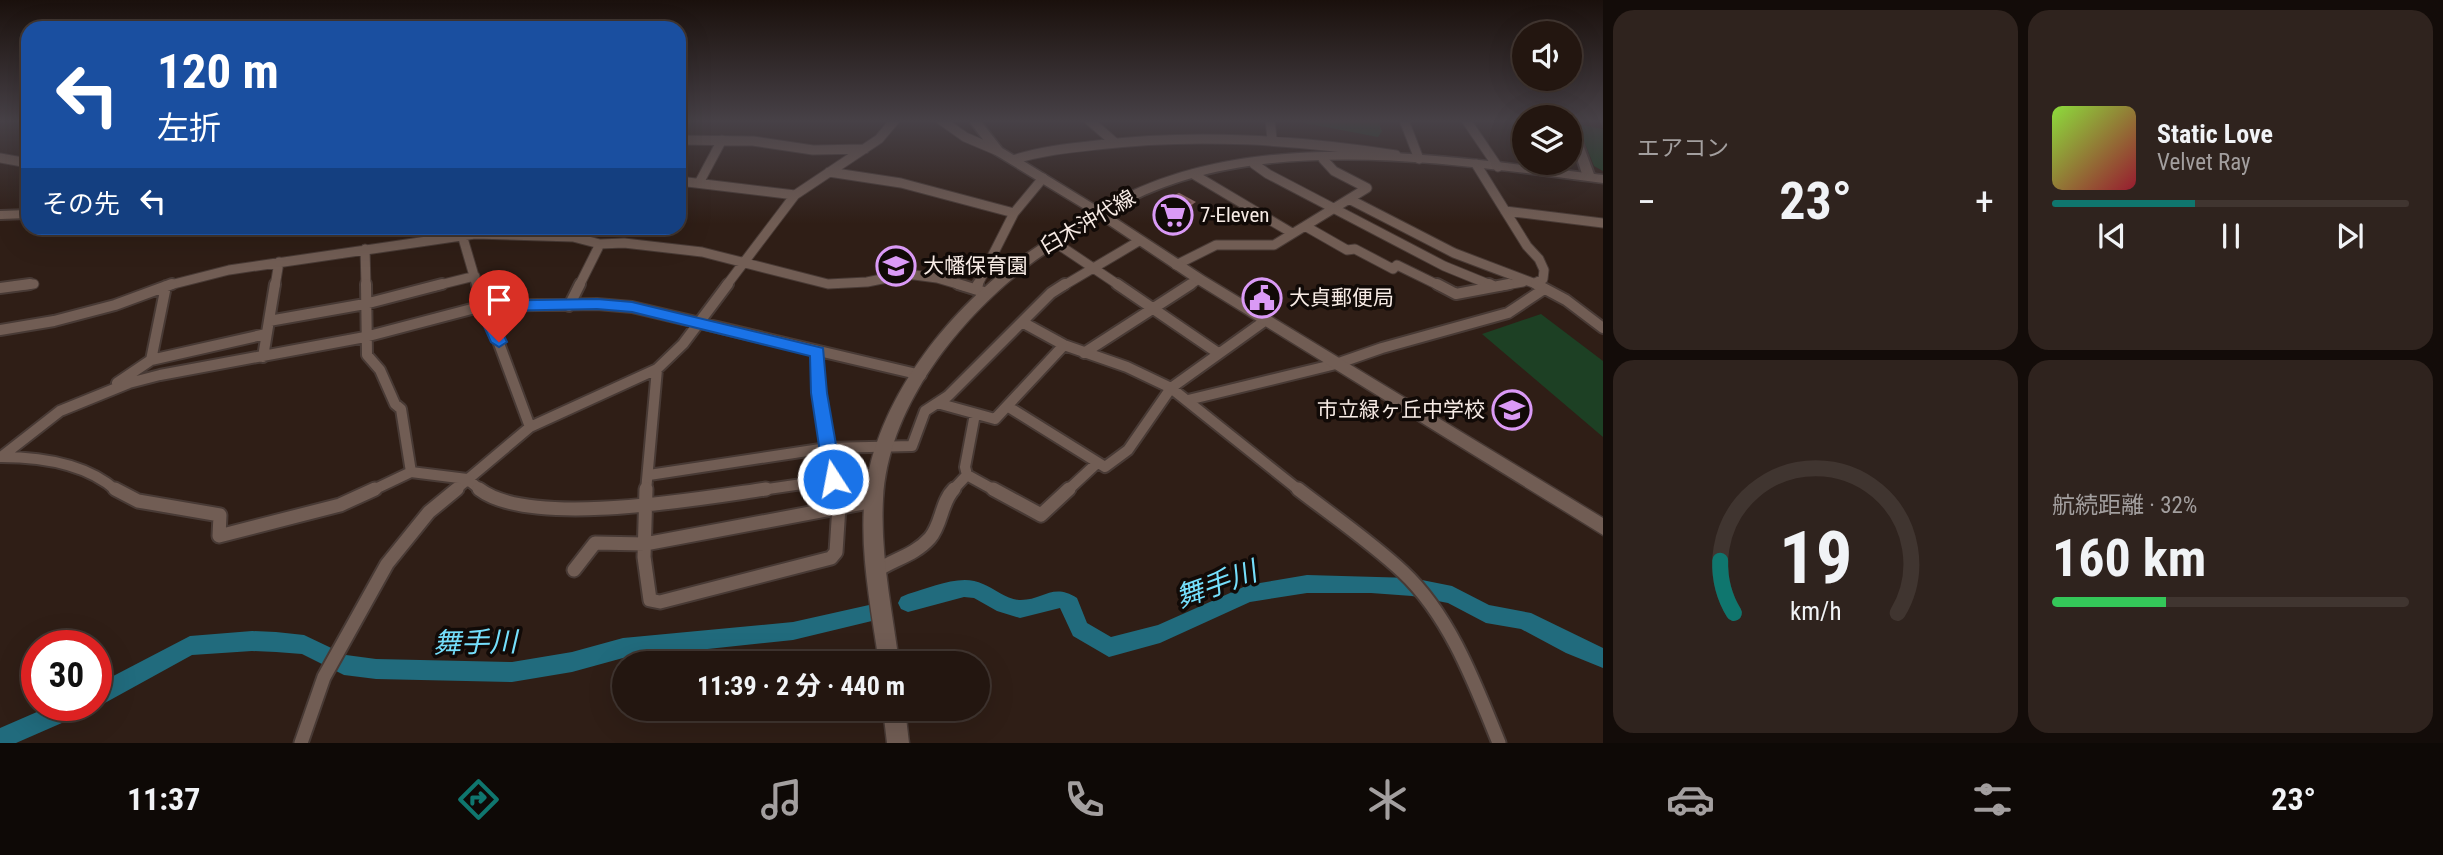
<!DOCTYPE html>
<html lang="ja">
<meta charset="utf-8">
<style>
:root{--surface:#231610;--page:#2f231e;--text:#f1f3f6;--muted:#a39f9f;--line:#403530;--accent:#0f766e}
body{margin:0;font-family:"Roboto Condensed","Noto Sans JP",sans-serif;background:var(--page);color:var(--text);height:100vh;display:flex;flex-direction:column;font-size:26px;white-space:nowrap}
*{box-sizing:border-box;margin:0}
p{font-size:23px;color:var(--muted)}
.icon{flex:none;width:38px;height:38px;fill:none;stroke:currentColor;stroke-width:2;stroke-linecap:round;stroke-linejoin:round}
.map{position:relative;flex:1;overflow:hidden}
.panel{display:flex;flex-direction:column;gap:10px;padding:10px;background:#130c09;width:840px}
.panel>*{flex:none}
.top-card{position:absolute;left:21px;top:21px;width:665px;height:214px;border-radius:21px;box-shadow:0 7px 28px #0002,0 0 0 2px var(--line);background:#1a4fa0;color:#fff;overflow:hidden}
.controls{position:absolute;left:1512px;top:21px;display:grid;gap:14px}
.controls a{display:grid;place-items:center;width:70px;height:70px;border-radius:50%;background:var(--surface);box-shadow:0 7px 28px #0002,0 0 0 2px var(--line);font-size:35px}
.speed{position:absolute;left:21px;top:630px;display:flex;gap:14px;font-size:35px;font-weight:700;text-align:center}
.speed>*{display:grid;place-content:center;width:91px;height:91px;border-radius:50%;background:var(--surface);box-shadow:0 7px 28px #0002,0 0 0 2px var(--line);line-height:1}
.speed .limit{border:10px solid #d22;background:#fff;color:#111}
.pin{position:absolute;display:grid;place-items:center;width:60px;height:60px;color:#fff;margin:-72px -30px;border-radius:50% 50% 50% 0;rotate:-45deg;box-shadow:0 0 7px #0007}
.pin .icon{rotate:45deg}
.me{position:absolute;width:77px;margin:-38px;rotate:349deg;stroke-linejoin:round;filter:drop-shadow(0 0 5px #0008)}
.turn{display:flex;align-items:center;gap:24px;height:147px;padding:0 21px;font-size:32px}
.turn .icon{width:91px;height:91px;stroke-width:2.5}
.turn b{display:block;font-size:49px;line-height:60px}
.then{display:flex;align-items:center;height:66px;padding:0 21px;background:#0003;gap:14px;font-size:26px}
.big{font-size:52px;font-weight:700;line-height:1.1}
.panel .card{flex:1;display:flex;flex-direction:column;justify-content:center;gap:10px;min-width:0;padding:0 24px;border-radius:21px;background:var(--page)}
.panel .dial{align-items:center;gap:0}
.dial svg{height:182px;overflow:visible;fill:none;stroke:var(--line);stroke-width:7;stroke-linecap:round;text-anchor:middle}
.dial text{fill:var(--text);stroke:none}
.song{display:flex;align-items:center;gap:21px}
.cover{width:84px;height:84px;border-radius:10px;background:linear-gradient(135deg,hsl(90 70% 55%),hsl(350 70% 35%))}
.played{height:7px;border-radius:4px;background:linear-gradient(90deg,var(--accent) 40%,var(--line) 40%)}
.keys{display:flex;justify-content:space-around;direction:ltr}
.heat{display:flex;justify-content:space-between;align-items:center;font-size:38px;direction:ltr}
.charge{height:10px;border-radius:5px;background:linear-gradient(90deg,#34c759 32%,var(--line) 0)}
.panel .tiles{flex:1;display:grid;gap:10px;grid-template-columns:repeat(2,1fr)}
.trip{position:absolute;left:612px;top:651px;width:378px;height:70px;border-radius:35px;background:var(--surface);box-shadow:0 7px 28px #0002,0 0 0 2px var(--line);font-weight:700;line-height:70px;text-align:center}
.tab-bar{display:flex;height:112px;justify-content:space-around;align-items:center;background:#0e0906;color:var(--muted)}
.tab-bar .icon{width:49px;height:49px}
.tab-bar .on{color:var(--accent)}
.tab-bar b{font-size:32px;color:var(--text)}
main{display:flex;flex:1;min-height:0}
.map>svg:first-child{display:block}
.green{fill:#1d4024}
.lines{fill:none;stroke-linecap:round;stroke-linejoin:round}
.river{fill:#216b7d;fill-rule:evenodd}
.minor-far2-casing{stroke:#483a35;stroke-width:11}
.minor-far1-casing{stroke:#483a35;stroke-width:14}
.minor-casing{stroke:#483a35;stroke-width:17}
.tertiary-casing{stroke:#483a35;stroke-width:4}
.secondary-casing{stroke:#483a35;stroke-width:3}
.minor-far2{stroke:#715d54;stroke-width:9}
.minor-far1{stroke:#715d54;stroke-width:10}
.minor{stroke:#715d54;stroke-width:13}
.tertiary{fill:#715d54;fill-rule:evenodd}
.secondary{fill:#715d54;fill-rule:evenodd}
.wall{fill:#6e3d3b}
.shaded-wall{fill:#4f2924}
.building{fill:#7d504d;stroke:#906865;stroke-width:2}
.route{fill:#1a73e8;stroke:#114b97;stroke-width:2}
.labels{text-anchor:middle;stroke-width:7;stroke-linejoin:round;paint-order:stroke}
.poi-label{font-size:21px;fill:#f7ebe5;stroke:#110a07;text-anchor:start}
.street-label{font-size:21px;fill:#f7ebe5;stroke:#110a07}
.near-water-label{font-size:28px;font-style:italic;fill:#75dffc;stroke:#110a07}
</style>
<main>
<div class="map">
<svg width="1603" height="743" viewBox="0 0 1603 743">
<rect width="100%" height="100%" fill="#2f1e16"/>
<!-- green -->
<path class="green" d="M1288,120H1378L1382,131L1378,137Z
M1577,124L1603,129V171L1594,166Z
M1541,314L1603,361V437L1482,334Z"/>
<g class="lines">
<!-- river -->
<path class="river" d="M1307,575L1412,578L1452,586L1489,605L1531,613L1603,648V668L1566,653L1521,629L1486,623L1448,603L1412,596L1371,593H1307L1250,602L1160,643L1109,657L1073,636L1060,608L1020,618L997,611L974,598L964,597L908,612L901,609L898,603L901,597L908,594C931,588 961,573 983,584C995,589 1006,599 1019,600C1043,601 1052,582 1077,598L1087,623L1111,637L1158,625L1248,585Z
M869,605L876,608L879,614L876,620L793,640L623,658L572,672L512,682L376,679L344,675L302,654L276,652L252,651L192,655L103,704L96,707L91,705H96V685L190,636L252,631L276,632L304,635L346,655L376,659L512,662L572,652L623,638L793,622Z
M53,705H90L87,712L16,743H0V728Z"/>
<!-- minor-far2 casing -->
<g class="minor-far2-casing">
<path id="minor-far2" d="M941,120L965,137L998,151
M1089,120L1114,142
M1270,120L1272,139
M1404,120L1419,159
M1466,120L1498,167
M679,140L753,141L813,150L865,149
M0,158L28,163
M1013,160C1040,151 1069,148 1097,145C1197,133 1296,140 1396,155
M1254,164L1268,174L1444,266L1493,286
M1476,164L1527,246L1539,259L1544,270L1543,279L1535,283
M829,172L901,183L1014,213
M1193,174L1292,233
M679,181L795,195
M699,183L722,140
M1349,199L1454,253L1541,286
M1505,211L1603,223
M1305,226L1347,250L1355,249L1393,269L1397,265L1440,286
M460,228L477,286
M1053,241L1120,286
M365,249L366,286
M1176,265L1216,245H1274L1367,188L1334,171L1323,159
M15,286L34,284
M166,286L229,270L475,234L573,237L600,244L624,243L702,252L828,284L867,282L907,274L937,278L964,286
M275,286L279,262
M435,286L475,276
M579,286L600,244
M726,286L795,195L879,139L895,120
M977,286L1014,213L1043,178
M1063,286L1139,241
M1188,286L1199,279
M1500,286L1523,282"/>
</g>
<!-- minor-far1 casing -->
<g class="minor-far1-casing">
<path id="minor-far1" d="M366,284L367,355L380,370L395,404L401,409L411,472L467,479L482,491
M477,284L530,427
M958,284L987,293
M1117,284L1218,353
M1437,284L1456,294L1509,284
M1489,284L1493,286
M1536,284L1566,300L1603,328
M0,288L30,284
M976,288L978,284
M569,306L580,284
M269,321L365,304L442,284
M1022,322L1064,345L1127,367L1171,388L1300,491
M0,330L54,321L115,305L172,284
M817,352L819,393L833,479
M1084,353L1191,284
M263,357L275,284
M151,360L166,286
M117,383L151,360L266,334
M1188,400L1336,364L1382,348L1508,313L1544,289
M937,403L995,419L1064,345
M1007,406L1105,467L1128,450L1171,388L1266,320
M975,414L965,467L967,475L996,491
M1,457L60,411L129,383L160,375L365,337L483,306L597,304L632,307L921,375
M1,457C40,457 87,464 117,491
M649,475L827,448L912,446L925,411L948,396L1051,293L1065,284
M371,491L411,472
M454,491L530,427L657,369L683,344L728,284
M646,491L657,369
M754,491L877,473
M952,491L967,475
M1067,491L1096,464"/>
</g>
<!-- minor casing -->
<g class="minor-casing">
<path id="minor" d="M115,489L138,501L220,515L219,536L340,505L375,489
M479,489C531,529 702,498 766,489
M646,489L644,557L650,600L660,602L831,558L836,552L839,506
M993,489L1041,515L1069,489
M1298,489C1333,516 1371,542 1403,572C1450,616 1475,684 1499,743
M574,570L595,543L645,544L874,501
M875,572C893,559 914,556 930,538C942,524 941,502 954,489
M301,743L324,677L387,564L429,512L457,489"/>
</g>
<!-- tertiary casing -->
<g class="tertiary-casing">
<path id="tertiary" d="M1570,120L1575,123L1595,177L1593,179H1585L1583,177L1570,137Z
M28,210V218L0,219V211Z"/>
</g>
<!-- secondary casing -->
<g class="secondary-casing">
<path id="secondary" d="M968,120H980L1002,148L1100,208C1243,121 1446,156 1603,175V183C1452,164 1245,129 1109,214L1204,276L1603,518V535L1194,282L1100,219C1076,235 1051,248 1028,266C958,320 888,407 883,499C880,554 892,609 899,663H879C871,608 859,550 865,494C876,401 946,313 1019,259C1042,242 1067,228 1091,213L994,154Z
M883,709H905L909,743H887Z"/>
</g>
<!-- minor-far2 -->
<use href="#minor-far2" class="minor-far2"/>
<!-- minor-far1 -->
<use href="#minor-far1" class="minor-far1"/>
<!-- minor -->
<use href="#minor" class="minor"/>
<!-- tertiary -->
<use href="#tertiary" class="tertiary"/>
<!-- secondary -->
<use href="#secondary" class="secondary"/>
</g>
<!-- wall -->
<path class="wall" d="M1161,204L1190,214L1173,225L1157,216Z"/>
<!-- shaded-wall -->
<path class="shaded-wall" d="M1194,202L1190,214L1173,225L1177,213Z"/>
<!-- building -->
<path class="building" d="M1179,194L1194,202L1177,213L1161,204Z"/>
<!-- sky -->
<linearGradient id="sky" x2="0" y2="1"><stop stop-color="#1a100c"/><stop offset="0.54" stop-color="#474147"/><stop offset="1" stop-color="#474147" stop-opacity="0"/></linearGradient>
<rect width="1603" height="224" fill="url(#sky)"/>
<!-- route -->
<path class="route" d="M597,299L632,302L823,348L827,393L842,479L839,484L833,486L827,484L824,479L811,393L810,356L632,312L597,309L492,311L507,342L499,347L491,342L475,306L483,301Z"/>
<!-- icons -->
<defs>
<g id="supermarket-ring" transform="scale(2.0125)"><circle r="9.5" fill="#110a07" stroke="#da9af6" stroke-width="1.5"/><path d="M-6-5.5h2.5l.6 2H6L4.5 2H-2.5L-4.4-4H-6ZM-1.5 3.2a1.3 1.3 0 1 0 .1 0ZM3 3.2a1.3 1.3 0 1 0 .1 0Z" fill="#da9af6"/></g>
<g id="school-ring" transform="scale(2.0125)"><circle r="9.5" fill="#110a07" stroke="#da9af6" stroke-width="1.5"/><path d="M0-5L7-2L0 1L-7-2ZM-4 1L0 2.5L4 1V4Q0 6-4 4Z" fill="#da9af6"/></g>
<g id="civic-ring" transform="scale(2.0125)"><circle r="9.5" fill="#110a07" stroke="#da9af6" stroke-width="1.5"/><path d="M-.6-6.5H3V-4.5H.6V-3L4-1V1h2V6H-6V1h2V-1L-.6-3ZM-1.2 2.5V6h2.4V2.5Z" fill="#da9af6"/></g>
</defs>
<g fill-rule="evenodd">
<use href="#supermarket-ring" x="1173" y="215"/>
<use href="#school-ring" x="896" y="266"/>
<use href="#civic-ring" x="1262" y="298"/>
<use href="#school-ring" x="1512" y="410"/>
</g>
<g class="labels">
<!-- poi labels -->
<g class="poi-label">
<text x="1200" y="222">7-Eleven</text>
<text x="923" y="273">大幡保育園</text>
<text x="1289" y="305">大貞郵便局</text>
<text x="1485" y="417" text-anchor="end">市立緑ヶ丘中学校</text>
</g>
<!-- street labels -->
<g class="street-label">
<text transform="translate(1088 222) rotate(-30)" y="7">臼木沖代線</text>
</g>
<!-- near-water labels -->
<g class="near-water-label">
<text transform="translate(1216 584) rotate(-20)" y="10">舞手川</text>
<text transform="translate(475 642) rotate(-1)" y="10">舞手川</text>
</g>
</g>
</svg>
<div class="controls">
<a><svg class="icon" aria-label="sound" viewBox="0 0 24 24"><path d="M4 9h4l5-4v14l-5-4H4zM17 9q2 3 0 6"/></svg></a>
<a><svg class="icon" aria-label="layers" viewBox="0 0 24 24"><path d="M12 4l9 5-9 5-9-5zM3 14l9 5 9-5"/></svg></a>
</div>
<div class="speed"><div class="limit">30</div></div>
<div class="pin" style="left:499px;top:342px;background:#d93025"><svg class="icon" aria-label="arrive" viewBox="0 0 24 24"><path d="M6 21V4h12l-3 4 3 4H6"/></svg></div>
<svg class="me" style="left:833px;top:479px" viewBox="-20 -20 40 40"><circle r="17" fill="#1a73e8" stroke="#fff" stroke-width="3"/><path d="M0-11L8 9 0 5-8 9z" fill="#fff"/></svg>
<div class="trip">11:39 · 2 分 · 440 m</div>
<div class="top-card">
<div class="turn"><svg class="icon" aria-label="left" viewBox="0 0 24 24"><path d="M17 20v-9H6M10 6l-5 5 5 5"/></svg><div><b>120 m</b>左折</div></div>
<div class="then">その先<svg class="icon" aria-label="left" viewBox="0 0 24 24"><path d="M17 20v-9H6M10 6l-5 5 5 5"/></svg></div>
</div>
</div>
<section class="panel">
<div class="tiles">
<div class="card"><p>エアコン</p>
<div class="heat"><a>−</a><b class="big">23°</b><a>+</a></div>
</div>
<div class="card">
<div class="song"><i class="cover"></i><div><b>Static Love</b><p>Velvet Ray</p></div></div>
<div class="played"></div>
<div class="keys"><svg class="icon" aria-label="previous" viewBox="0 0 24 24"><path d="M18 5L8 12l10 7zM5 5v14"/></svg><svg class="icon" aria-label="pause" viewBox="0 0 24 24"><path d="M8 5v14M16 5v14"/></svg><svg class="icon" aria-label="next" viewBox="0 0 24 24"><path d="M6 5l10 7-10 7zM19 5v14"/></svg></div>
</div>
<div class="card dial"><svg viewBox="0 0 100 80">
<path d="M14 69A42 42 0 1 1 86 69"/>
<path d="M14 69A42 42 0 0 1 8 46" stroke="#0f766e"/>
<text x="50" y="56" font-size="32" font-weight="700">19</text>
<text x="50" y="72" font-size="11">km/h</text>
</svg></div>
<div class="card"><p>航続距離 · 32%</p><b class="big">160 km</b><div class="charge"></div></div>
</div>
</section>
</main>
<nav class="tab-bar">
<b>11:37</b>
<svg class="icon on" aria-label="directions" viewBox="0 0 24 24"><path d="M12 3l9 9-9 9-9-9zM9 14v-3h6M13 9l2 2-2 2"/></svg>
<svg class="icon" aria-label="music" viewBox="0 0 24 24"><path d="M9 18V5l10-2v13"/><circle cx="6" cy="18" r="3"/><circle cx="16" cy="16" r="3"/></svg>
<svg class="icon" aria-label="phone" viewBox="0 0 24 24"><path d="M5 4h4l2 5-3 2q2 4 5 5l2-3 5 2v4C11 20 4 13 5 4z"/></svg>
<svg class="icon" aria-label="climate" viewBox="0 0 24 24"><path d="M12 3v18M4 7l16 10M4 17L20 7"/></svg>
<svg class="icon" aria-label="car" viewBox="0 0 24 24"><path d="M5 17H2v-5l4-1 3-4h7l3 4 3 1v5h-3M9 17h6M6 11h13"/><circle cx="7" cy="17" r="2"/><circle cx="17" cy="17" r="2"/></svg>
<svg class="icon" aria-label="filters" viewBox="0 0 24 24"><path d="M4 7h16M4 17h16"/><circle cx="9" cy="7" r="2"/><circle cx="15" cy="17" r="2"/></svg>
<b>23°</b>
</nav>
